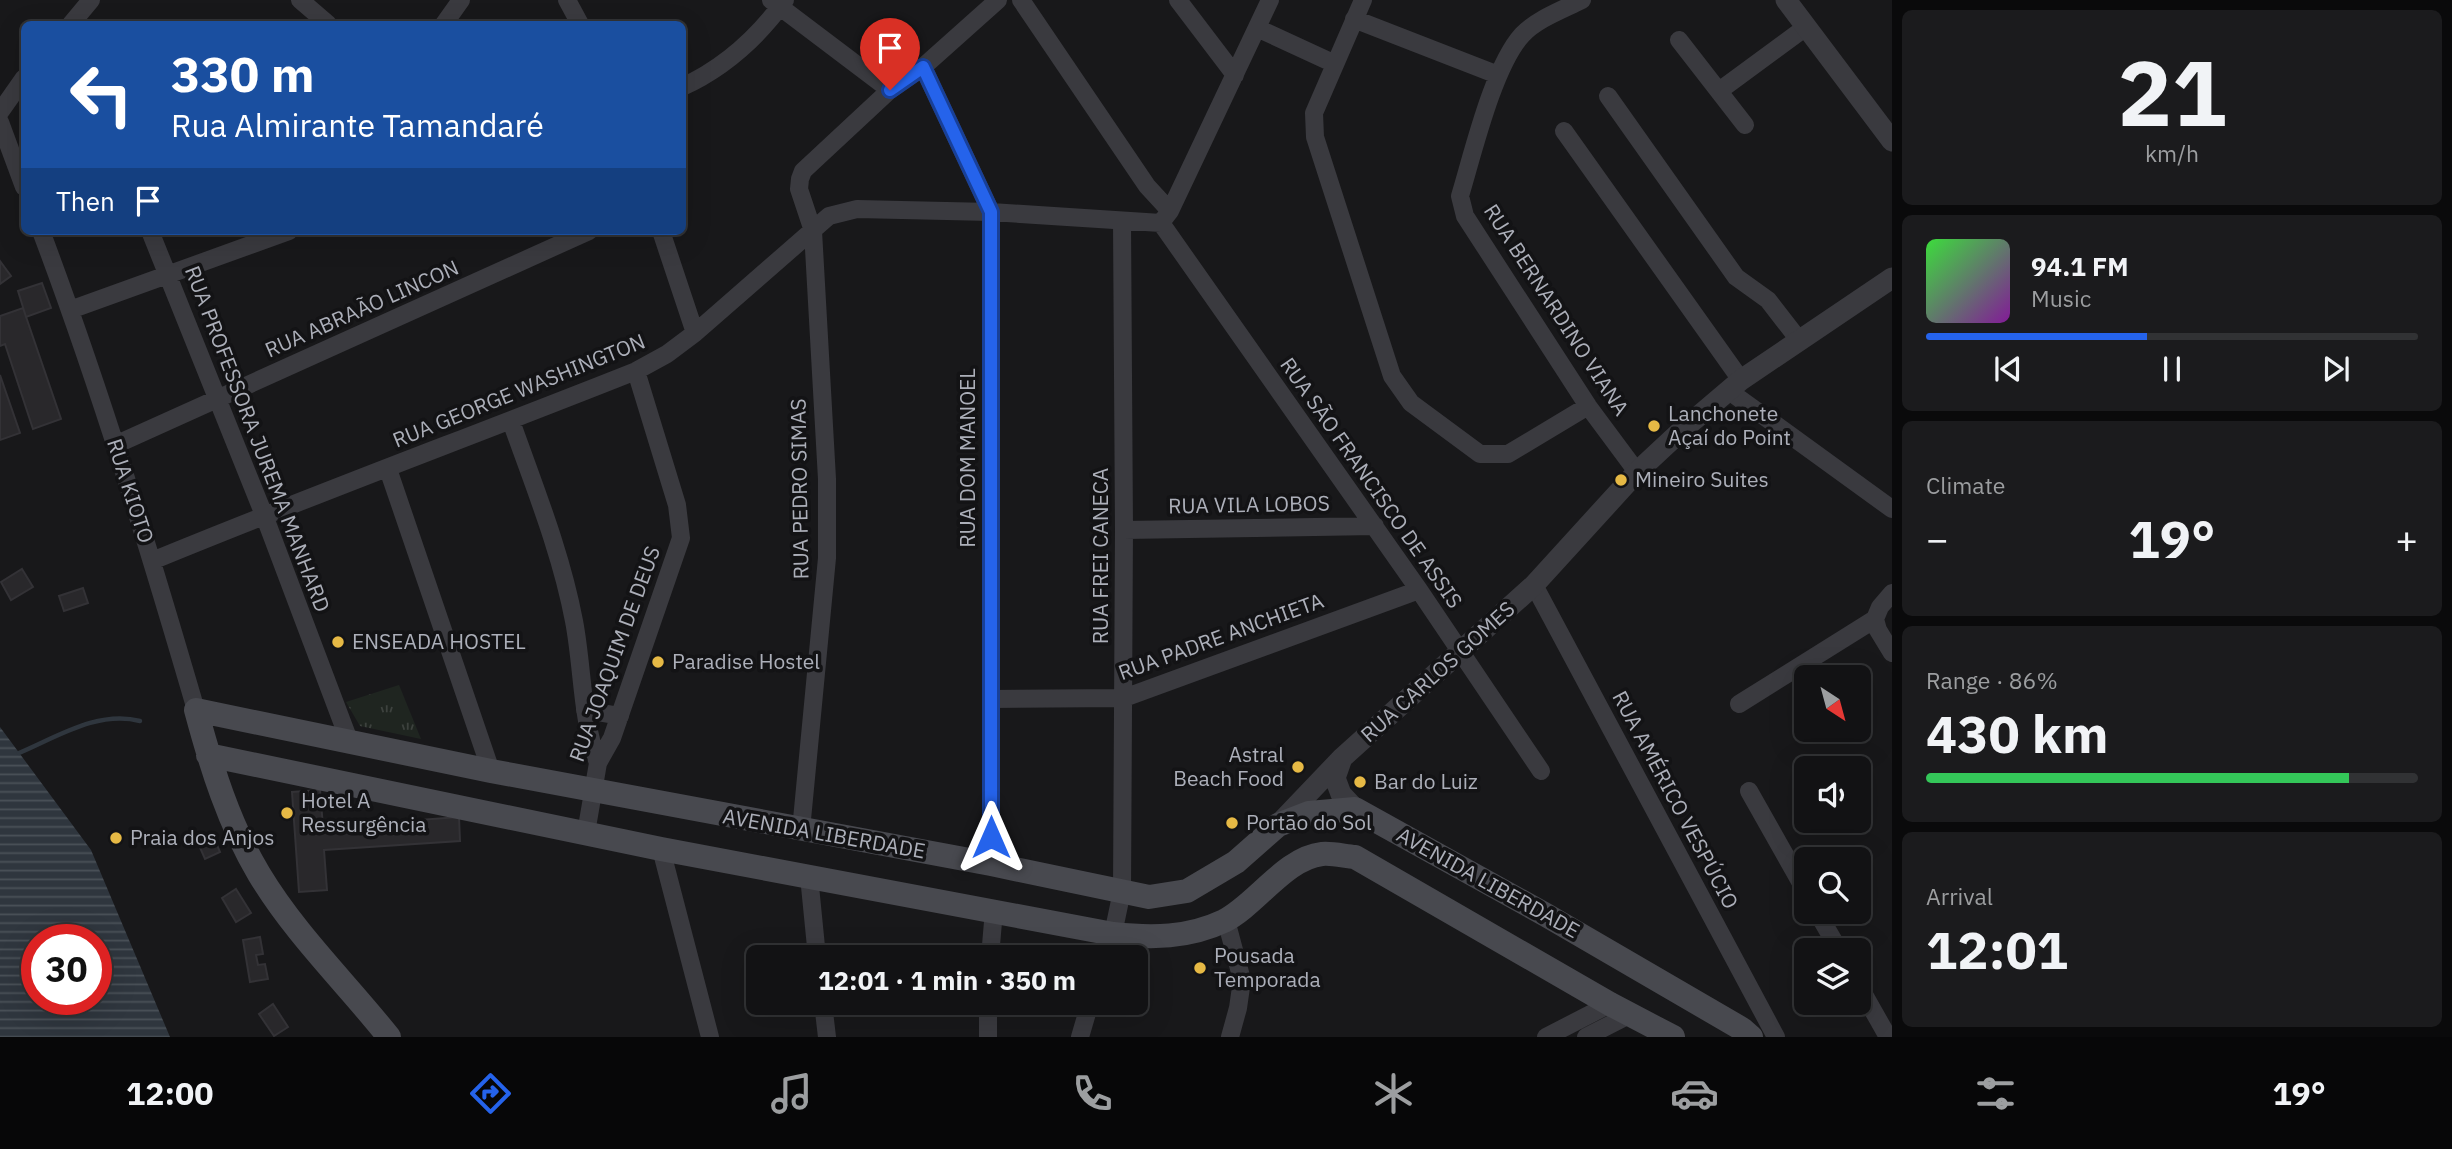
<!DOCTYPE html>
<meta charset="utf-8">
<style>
:root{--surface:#121214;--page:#1b1b1d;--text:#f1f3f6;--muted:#9c9ea0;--line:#313234;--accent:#2563eb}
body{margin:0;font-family:"IBM Plex Sans",sans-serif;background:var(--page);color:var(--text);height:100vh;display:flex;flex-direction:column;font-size:26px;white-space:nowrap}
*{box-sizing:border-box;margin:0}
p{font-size:23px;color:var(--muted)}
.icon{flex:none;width:38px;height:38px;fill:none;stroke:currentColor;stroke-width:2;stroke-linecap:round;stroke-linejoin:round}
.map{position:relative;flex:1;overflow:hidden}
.panel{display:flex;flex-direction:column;gap:10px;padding:10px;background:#0a0a0b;width:560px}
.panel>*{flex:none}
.banner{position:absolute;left:21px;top:21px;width:665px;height:214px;border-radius:10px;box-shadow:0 7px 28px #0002,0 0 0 2px var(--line);background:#1a4fa0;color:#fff;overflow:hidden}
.needle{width:46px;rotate:144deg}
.buttons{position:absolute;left:1794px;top:665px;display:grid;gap:14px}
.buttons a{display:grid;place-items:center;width:77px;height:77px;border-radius:10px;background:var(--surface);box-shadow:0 7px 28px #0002,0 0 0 2px var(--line);font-size:35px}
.speed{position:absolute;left:21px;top:924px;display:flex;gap:14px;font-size:35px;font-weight:700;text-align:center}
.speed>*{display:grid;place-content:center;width:91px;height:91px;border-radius:50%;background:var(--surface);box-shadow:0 7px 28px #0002,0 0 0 2px var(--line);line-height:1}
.speed .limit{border:10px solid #d22;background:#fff;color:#111}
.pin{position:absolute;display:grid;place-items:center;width:60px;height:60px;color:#fff;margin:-72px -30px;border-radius:50% 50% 50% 0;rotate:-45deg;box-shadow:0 0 7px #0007}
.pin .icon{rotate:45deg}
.me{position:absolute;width:77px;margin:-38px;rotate:0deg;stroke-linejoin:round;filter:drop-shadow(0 0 5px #0008)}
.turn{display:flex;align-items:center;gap:24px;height:147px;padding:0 35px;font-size:32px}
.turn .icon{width:91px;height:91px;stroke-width:2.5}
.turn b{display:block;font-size:49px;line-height:60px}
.then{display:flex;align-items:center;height:66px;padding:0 35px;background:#0003;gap:14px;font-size:26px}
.big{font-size:52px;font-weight:700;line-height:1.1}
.panel .card{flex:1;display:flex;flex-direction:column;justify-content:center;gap:10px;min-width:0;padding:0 24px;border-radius:10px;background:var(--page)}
.panel .dial{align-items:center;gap:0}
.dial b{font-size:91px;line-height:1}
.song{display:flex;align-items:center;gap:21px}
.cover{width:84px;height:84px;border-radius:10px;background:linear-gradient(135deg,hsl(120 70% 55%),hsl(290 70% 35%))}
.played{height:7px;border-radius:4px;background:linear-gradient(90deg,var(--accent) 45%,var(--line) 45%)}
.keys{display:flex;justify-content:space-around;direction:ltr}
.heat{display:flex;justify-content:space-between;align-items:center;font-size:38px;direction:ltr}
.charge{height:10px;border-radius:5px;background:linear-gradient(90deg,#34c759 86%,var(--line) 0)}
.trip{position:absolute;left:746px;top:945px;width:402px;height:70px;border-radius:10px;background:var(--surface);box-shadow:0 7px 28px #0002,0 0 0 2px var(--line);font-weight:700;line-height:70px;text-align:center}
.dock{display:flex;height:112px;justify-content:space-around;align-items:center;background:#070708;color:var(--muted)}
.dock .icon{width:49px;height:49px}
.dock .active{color:var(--accent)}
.dock b{font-size:32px;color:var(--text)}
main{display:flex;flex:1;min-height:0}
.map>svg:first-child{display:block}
.grass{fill:url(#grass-tufts)}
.water{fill:url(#water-rules);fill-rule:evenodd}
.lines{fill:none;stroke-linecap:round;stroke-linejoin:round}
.stream{stroke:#2f363e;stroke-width:4.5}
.building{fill:#29282b;stroke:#333236;stroke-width:2}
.minor{stroke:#3a3a3f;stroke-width:18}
.tertiary{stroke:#3a3a3f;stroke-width:21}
.secondary{stroke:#48494f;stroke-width:24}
.route-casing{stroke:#184099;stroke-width:18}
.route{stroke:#2563eb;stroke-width:12}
.poi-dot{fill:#e6b945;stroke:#131315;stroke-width:2.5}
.labels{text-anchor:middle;stroke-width:7;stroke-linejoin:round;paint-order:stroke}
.street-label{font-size:21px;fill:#acafb9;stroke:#131315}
.poi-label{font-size:21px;fill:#acafb9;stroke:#131315;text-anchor:start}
</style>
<main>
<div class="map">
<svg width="1892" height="1037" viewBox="0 0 1892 1037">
<defs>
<pattern id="grass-tufts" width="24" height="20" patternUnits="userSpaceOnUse" patternTransform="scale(1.75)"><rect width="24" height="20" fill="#1f2520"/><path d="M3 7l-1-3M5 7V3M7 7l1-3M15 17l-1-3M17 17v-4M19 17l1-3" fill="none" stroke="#3d423e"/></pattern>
<pattern id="water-rules" width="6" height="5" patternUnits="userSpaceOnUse" patternTransform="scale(1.75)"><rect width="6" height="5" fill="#2f363e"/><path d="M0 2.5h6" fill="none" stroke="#4a5158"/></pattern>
</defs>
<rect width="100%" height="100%" fill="#18181a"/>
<!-- grass -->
<path class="grass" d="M399,685L421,739L360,726L346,702Z"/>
<!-- water -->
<path class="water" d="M0,727L91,850L170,1037H0ZM37,940H96V999H37Z"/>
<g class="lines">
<!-- stream -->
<path class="stream" d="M19,753C57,737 98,710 140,721"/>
</g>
<!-- building -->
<path class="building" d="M0,261L11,276L0,284Z
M42,283L51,308L26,317L18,291Z
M23,308L61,419L33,429L5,344L0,346V316Z
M0,375L20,433L0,440Z
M22,569L33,587L11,600L1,582Z
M83,588L88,603L64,611L59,596Z
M320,790L323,827L459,817L460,841L324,850L327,890L299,892L292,792Z
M213,836L220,852L205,859L198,843Z
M236,889L251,913L236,922L222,898Z
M260,937L263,954L256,955L258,965L265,964L268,979L250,982L243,940Z
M273,1004L288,1027L274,1036L259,1014Z"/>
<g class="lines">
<!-- minor -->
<path class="minor" d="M300,0L328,24
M567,0L580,24
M771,0L890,90
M1021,0L1147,186L1170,211
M1178,0L1235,75
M1363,0L1314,113L1315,137L1392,376L1411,403L1480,454H1508L1588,406
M1582,0C1562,10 1537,19 1522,35C1493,67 1473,153 1460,196L1465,216L1588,406L1637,472
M1354,19L1498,75
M71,24L91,0
M444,24L461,0
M1257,28L1335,64
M1679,40L1745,125
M923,67L991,212V864
M682,87C724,68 758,37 785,0
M1719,91L1806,27
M1608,96L1736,277L1768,300L1799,340
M0,112L24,78
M0,122L24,187
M1564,131L1741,380
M1163,220L1170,211L1270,0
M1161,223L1419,590L1541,771
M41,231C100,388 149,549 196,710
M150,231L264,515L350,743
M661,231L695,333
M70,310L289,231
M1729,391L1892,509
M511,421C534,486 561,552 574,621C583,668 581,717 598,763
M115,445L589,231
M388,469L491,771
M1124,530L1375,526
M152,561C312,495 475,435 636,371L667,354L695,333L829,216L857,209L991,212L1161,223
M1534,585L1776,1037
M1875,619L1878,630L1892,653
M1875,619L1880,607L1892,593
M991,699L1124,698L1419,590
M1739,704L1875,619
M585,710L620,716
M1749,791L1806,892
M801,830L827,558V479L813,231L799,189L800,179L803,171L890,90L923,67L998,0
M586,833L598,763L612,738L681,538L677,505L636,371
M661,849L710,1037
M809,876L817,957
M1817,912L1839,950
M1226,920L1242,980L1238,1008L1230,1037
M990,957L994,910
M1104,957L1113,934L1122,891L1124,530L1122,221
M1858,984L1888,1037
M823,1003L827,1037
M988,1037V1003
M1080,1037L1090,1003
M1546,1037L1610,1004
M1586,1037L1631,1014"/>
<!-- tertiary -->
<path class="tertiary" d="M1786,0L1892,141
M1342,758L1335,778L1341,794L1355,809
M1278,825L1342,758L1534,585L1637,472L1681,431L1741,380L1892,278"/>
<!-- secondary -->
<path class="secondary" d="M208,755L661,849L1113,934C1152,938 1188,938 1224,921C1256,905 1285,858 1322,854C1332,853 1344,856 1355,857L1610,1004L1673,1037
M389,1037C346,983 295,934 259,874C229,824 211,766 196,710L491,771L991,864L1149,897L1187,891L1236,862L1278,825L1309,813L1355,809L1546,915L1742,1029L1751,1037"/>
</g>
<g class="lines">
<!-- route casing -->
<g class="route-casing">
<path id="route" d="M890,90L923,67L991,212V837"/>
</g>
<!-- route -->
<use href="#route" class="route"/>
</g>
<!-- markers -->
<g class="poi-dot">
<circle cx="1654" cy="426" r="7"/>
<circle cx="1621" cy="480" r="7"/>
<circle cx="338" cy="642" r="7"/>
<circle cx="658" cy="662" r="7"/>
<circle cx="1298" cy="767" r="7"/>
<circle cx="1360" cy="782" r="7"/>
<circle cx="287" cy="813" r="7"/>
<circle cx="1232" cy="823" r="7"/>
<circle cx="116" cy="838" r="7"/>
<circle cx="1200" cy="968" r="7"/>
</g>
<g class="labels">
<!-- street labels -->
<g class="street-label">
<text transform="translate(362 309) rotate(-24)" y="7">RUA ABRAÃO LINCON</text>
<text transform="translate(1556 310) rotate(57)" y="7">RUA BERNARDINO VIANA</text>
<text transform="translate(519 391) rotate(-22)" y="7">RUA GEORGE WASHINGTON</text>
<text transform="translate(257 439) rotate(69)" y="7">RUA PROFESSORA JUREMA MANHARD</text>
<text transform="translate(968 458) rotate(-90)" y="7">RUA DOM MANOEL</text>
<text transform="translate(1371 483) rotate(55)" y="7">RUA SÃO FRANCISCO DE ASSIS</text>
<text transform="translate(800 489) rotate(-91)" y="7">RUA PEDRO SIMAS</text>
<text transform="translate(130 491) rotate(72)" y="7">RUA KIOTO</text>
<text transform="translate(1249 505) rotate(-1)" y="7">RUA VILA LOBOS</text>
<text transform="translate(1101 556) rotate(-90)" y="7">RUA FREI CANECA</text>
<text transform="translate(1221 637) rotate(-20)" y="7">RUA PADRE ANCHIETA</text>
<text transform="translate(615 654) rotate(-70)" y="7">RUA JOAQUIM DE DEUS</text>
<text transform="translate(1438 672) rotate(-42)" y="7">RUA CARLOS GOMES</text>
<text transform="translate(1675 800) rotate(62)" y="7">RUA AMÉRICO VESPÚCIO</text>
<text transform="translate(824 834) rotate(10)" y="7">AVENIDA LIBERDADE</text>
<text transform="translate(1488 883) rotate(29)" y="7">AVENIDA LIBERDADE</text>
</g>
<!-- poi labels -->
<g class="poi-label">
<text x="1668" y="421">Lanchonete<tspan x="1668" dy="24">Açaí do Point</tspan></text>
<text x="1635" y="487">Mineiro Suites</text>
<text x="352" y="649">ENSEADA HOSTEL</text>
<text x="672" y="669">Paradise Hostel</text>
<text x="1284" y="762" text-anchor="end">Astral<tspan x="1284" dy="24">Beach Food</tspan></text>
<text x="1374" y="789">Bar do Luiz</text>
<text x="301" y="808">Hotel A<tspan x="301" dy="24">Ressurgência</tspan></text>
<text x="1246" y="830">Portão do Sol</text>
<text x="130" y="845">Praia dos Anjos</text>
<text x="1214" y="963">Pousada<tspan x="1214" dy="24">Temporada</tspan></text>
</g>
</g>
</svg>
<div class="buttons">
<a><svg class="needle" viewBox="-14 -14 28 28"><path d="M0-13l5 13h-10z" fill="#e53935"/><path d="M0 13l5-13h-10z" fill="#9c9ea0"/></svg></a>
<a><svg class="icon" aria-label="sound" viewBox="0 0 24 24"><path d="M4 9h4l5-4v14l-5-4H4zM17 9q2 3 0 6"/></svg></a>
<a><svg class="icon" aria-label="search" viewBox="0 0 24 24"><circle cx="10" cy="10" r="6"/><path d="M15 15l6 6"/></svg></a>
<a><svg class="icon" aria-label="layers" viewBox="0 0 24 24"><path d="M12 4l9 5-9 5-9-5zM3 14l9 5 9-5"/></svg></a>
</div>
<div class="speed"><div class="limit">30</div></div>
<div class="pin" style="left:890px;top:90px;background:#d93025"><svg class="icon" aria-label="arrive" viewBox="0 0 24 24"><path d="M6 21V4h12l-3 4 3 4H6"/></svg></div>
<svg class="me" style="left:991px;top:837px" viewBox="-20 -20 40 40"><path d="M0-17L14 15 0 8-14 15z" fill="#2563eb" stroke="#fff" stroke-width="4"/></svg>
<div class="trip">12:01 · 1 min · 350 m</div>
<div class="banner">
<div class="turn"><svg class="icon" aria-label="left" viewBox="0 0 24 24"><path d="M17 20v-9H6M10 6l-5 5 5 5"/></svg><div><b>330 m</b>Rua Almirante Tamandaré</div></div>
<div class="then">Then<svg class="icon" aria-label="arrive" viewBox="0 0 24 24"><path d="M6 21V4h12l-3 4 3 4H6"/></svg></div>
</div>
</div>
<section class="panel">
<div class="card dial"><b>21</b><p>km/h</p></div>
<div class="card">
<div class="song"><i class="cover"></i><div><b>94.1 FM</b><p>Music</p></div></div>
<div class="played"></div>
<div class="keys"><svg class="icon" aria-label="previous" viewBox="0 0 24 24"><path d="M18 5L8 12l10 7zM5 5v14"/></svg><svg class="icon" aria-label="pause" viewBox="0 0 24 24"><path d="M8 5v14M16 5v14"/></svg><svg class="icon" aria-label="next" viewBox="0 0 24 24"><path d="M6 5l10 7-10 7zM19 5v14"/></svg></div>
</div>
<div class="card"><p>Climate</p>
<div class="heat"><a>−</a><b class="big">19°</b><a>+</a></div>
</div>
<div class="card"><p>Range · 86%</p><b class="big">430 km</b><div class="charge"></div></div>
<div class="card"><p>Arrival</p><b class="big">12:01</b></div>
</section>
</main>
<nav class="dock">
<b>12:00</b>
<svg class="icon active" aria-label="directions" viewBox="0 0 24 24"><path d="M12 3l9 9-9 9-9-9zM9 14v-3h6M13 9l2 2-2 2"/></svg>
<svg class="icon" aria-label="music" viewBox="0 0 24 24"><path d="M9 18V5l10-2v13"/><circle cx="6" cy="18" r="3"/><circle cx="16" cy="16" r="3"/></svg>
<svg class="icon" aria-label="phone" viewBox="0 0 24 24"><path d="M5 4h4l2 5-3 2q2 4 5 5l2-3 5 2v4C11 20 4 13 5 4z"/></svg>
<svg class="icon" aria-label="climate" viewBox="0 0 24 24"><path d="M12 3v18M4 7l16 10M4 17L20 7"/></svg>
<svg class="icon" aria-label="car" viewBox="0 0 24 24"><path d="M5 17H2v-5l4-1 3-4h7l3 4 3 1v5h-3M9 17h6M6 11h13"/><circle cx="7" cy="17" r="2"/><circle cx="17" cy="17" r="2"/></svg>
<svg class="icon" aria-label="filters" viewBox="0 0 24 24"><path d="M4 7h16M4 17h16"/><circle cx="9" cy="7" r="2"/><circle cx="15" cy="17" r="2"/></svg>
<b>19°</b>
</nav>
